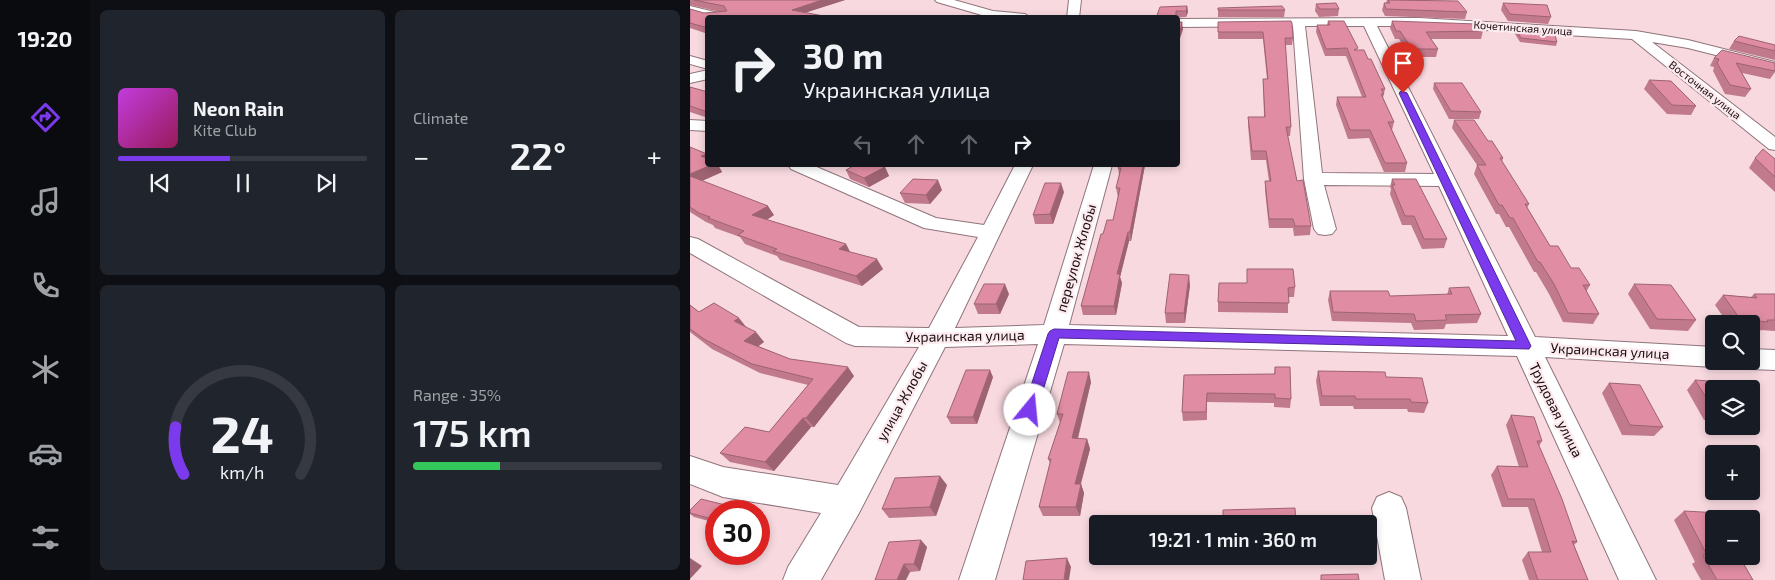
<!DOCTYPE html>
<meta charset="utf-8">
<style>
:root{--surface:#171b24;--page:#20242c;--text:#f1f3f6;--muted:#9ea1a6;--line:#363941;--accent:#7c3aed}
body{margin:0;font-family:"Exo 2",sans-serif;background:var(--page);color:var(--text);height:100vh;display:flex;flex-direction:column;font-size:19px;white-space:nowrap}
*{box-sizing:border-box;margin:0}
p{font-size:16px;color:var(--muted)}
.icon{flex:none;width:28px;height:28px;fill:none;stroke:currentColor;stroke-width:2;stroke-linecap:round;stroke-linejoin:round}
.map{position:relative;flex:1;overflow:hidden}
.sheet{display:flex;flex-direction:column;gap:10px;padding:10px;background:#0d0f14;width:600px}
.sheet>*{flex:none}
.hud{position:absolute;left:15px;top:15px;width:475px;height:152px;border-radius:5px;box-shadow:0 2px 8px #0003;background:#171b24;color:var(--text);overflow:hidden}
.tools{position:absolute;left:1015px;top:315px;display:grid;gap:10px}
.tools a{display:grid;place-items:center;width:55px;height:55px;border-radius:5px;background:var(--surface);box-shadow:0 2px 8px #0003;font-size:25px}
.speed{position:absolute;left:15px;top:500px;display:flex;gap:10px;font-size:25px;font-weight:700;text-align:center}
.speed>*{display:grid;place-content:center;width:65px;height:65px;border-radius:50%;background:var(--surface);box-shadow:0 2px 8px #0003;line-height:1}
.speed .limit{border:8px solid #d22;background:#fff;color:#111}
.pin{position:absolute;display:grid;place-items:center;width:42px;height:42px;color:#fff;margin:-51px -21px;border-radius:50% 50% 50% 0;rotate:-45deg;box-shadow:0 0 5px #0007}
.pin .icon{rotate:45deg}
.me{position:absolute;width:55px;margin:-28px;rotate:17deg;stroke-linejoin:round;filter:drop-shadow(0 0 4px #0008)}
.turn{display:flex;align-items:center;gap:18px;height:105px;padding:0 15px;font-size:22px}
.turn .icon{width:65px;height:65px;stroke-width:2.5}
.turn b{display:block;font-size:35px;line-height:42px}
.lanes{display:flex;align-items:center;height:48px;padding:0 15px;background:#0003;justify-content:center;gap:25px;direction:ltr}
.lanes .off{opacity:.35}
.big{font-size:38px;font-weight:600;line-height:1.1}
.sheet .widget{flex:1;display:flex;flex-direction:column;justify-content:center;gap:8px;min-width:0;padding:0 18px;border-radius:8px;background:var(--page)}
.sheet .dial{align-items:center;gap:0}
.dial svg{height:130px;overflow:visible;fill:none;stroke:var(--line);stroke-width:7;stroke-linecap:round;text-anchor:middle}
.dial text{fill:var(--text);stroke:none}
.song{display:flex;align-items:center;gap:15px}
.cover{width:60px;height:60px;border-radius:8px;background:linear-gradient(135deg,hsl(290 70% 55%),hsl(330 70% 35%))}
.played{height:5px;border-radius:2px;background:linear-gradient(90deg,var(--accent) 45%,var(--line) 45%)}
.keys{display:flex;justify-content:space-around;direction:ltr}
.heat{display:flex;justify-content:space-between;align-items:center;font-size:28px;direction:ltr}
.charge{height:8px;border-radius:4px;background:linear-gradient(90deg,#34c759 35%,var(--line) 0)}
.sheet .tiles{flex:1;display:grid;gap:10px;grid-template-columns:repeat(2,1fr)}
.trip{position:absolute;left:399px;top:515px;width:288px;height:50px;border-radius:5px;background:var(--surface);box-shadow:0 2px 8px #0003;font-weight:600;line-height:50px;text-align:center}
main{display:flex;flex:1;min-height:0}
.menu{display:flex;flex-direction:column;width:90px;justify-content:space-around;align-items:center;background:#090b0e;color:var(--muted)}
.menu .icon{width:35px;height:35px}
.menu .active{color:var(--accent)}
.menu b{font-size:22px;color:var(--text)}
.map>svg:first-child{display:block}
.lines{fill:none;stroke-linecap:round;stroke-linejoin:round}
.minor-casing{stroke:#90747b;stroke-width:2}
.minor{fill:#fff;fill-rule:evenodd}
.wall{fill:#c1798c}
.shaded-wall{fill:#9d6372}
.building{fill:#e08da3;stroke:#9d6372}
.route{fill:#7c3aed;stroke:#51269a}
.labels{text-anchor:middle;stroke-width:4.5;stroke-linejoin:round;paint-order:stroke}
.far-street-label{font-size:11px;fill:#180e11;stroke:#fdeaee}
.street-label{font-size:14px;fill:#180e11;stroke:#fdeaee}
</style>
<main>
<nav class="menu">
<b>19:20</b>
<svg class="icon active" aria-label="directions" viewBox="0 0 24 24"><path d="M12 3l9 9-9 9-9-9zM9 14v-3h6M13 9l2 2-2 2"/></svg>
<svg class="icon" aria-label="music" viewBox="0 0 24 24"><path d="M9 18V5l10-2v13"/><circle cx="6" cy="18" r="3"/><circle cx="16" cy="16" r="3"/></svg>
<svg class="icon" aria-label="phone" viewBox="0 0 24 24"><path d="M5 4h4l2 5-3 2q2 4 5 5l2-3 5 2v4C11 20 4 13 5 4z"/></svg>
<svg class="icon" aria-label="climate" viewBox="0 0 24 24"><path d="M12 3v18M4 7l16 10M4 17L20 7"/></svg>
<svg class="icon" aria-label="car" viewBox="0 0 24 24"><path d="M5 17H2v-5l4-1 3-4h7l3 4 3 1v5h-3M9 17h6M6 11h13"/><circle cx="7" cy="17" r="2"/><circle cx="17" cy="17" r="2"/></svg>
<svg class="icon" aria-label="filters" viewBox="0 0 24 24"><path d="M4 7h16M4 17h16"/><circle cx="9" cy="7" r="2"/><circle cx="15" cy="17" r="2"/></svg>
</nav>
<section class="sheet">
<div class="tiles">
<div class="widget">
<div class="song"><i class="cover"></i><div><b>Neon Rain</b><p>Kite Club</p></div></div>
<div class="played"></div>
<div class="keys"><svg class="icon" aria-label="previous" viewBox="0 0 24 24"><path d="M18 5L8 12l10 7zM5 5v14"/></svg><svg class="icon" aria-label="pause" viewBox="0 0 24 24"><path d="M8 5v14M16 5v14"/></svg><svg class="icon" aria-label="next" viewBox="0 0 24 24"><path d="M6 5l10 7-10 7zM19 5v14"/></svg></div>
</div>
<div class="widget"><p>Climate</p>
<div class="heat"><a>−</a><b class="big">22°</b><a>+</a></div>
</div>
<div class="widget dial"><svg viewBox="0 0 100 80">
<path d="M14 69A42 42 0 1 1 86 69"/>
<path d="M14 69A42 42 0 0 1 9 40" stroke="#7c3aed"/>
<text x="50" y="56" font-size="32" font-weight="700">24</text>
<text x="50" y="72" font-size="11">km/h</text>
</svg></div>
<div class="widget"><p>Range · 35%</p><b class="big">175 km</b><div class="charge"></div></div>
</div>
</section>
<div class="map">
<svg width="1085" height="580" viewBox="0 0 1085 580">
<rect width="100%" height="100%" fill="#f8d9e0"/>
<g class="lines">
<!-- minor casing -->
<g class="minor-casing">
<path id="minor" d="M245,0H264L303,11L335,14L341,18H302L247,2Z
M379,0H391L389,18H377Z
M0,6L37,15L39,18H18L0,13Z
M729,18L946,31L998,40L1085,62V70L998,48L962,42L1085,137V150L1079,149L942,39L729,26H687L845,337L1024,347V361H1035L1033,364L1024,367L855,357L966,580H929L827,356L374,344L305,580H269L348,344L255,347L169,513L131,580H93L98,567L131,513L33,497L0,484V456L33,467L148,485L229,347L165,346L156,343L0,253V237L8,239L169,327L239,328L288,237L234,228L101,169L98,165H122L246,218L294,225L325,165H343L265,328L354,325L404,165H422L379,325L818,336L749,186L634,185L646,229L642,234L635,235L628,234L624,229L614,179L603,26L488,27V19ZM615,26H674L744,174L632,173Z
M0,56L18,61V69L0,64Z
M18,70V79L0,83V74Z
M0,120L18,121V131L0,130Z
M1061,349L1085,350V370L1061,369L1052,366L1049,361H1061Z
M699,492L711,497L716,508L731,580H695L682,508L687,497Z"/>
</g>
<!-- minor -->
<use href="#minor" class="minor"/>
</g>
<!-- wall -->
<path class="wall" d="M0,0H155L117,12L18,18V34L0,28V9L14,13L31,12L0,5Z
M697,0H735L777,12L775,19L695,16L692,10L694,3H696Z
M813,3L861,17L858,24L818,21L811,10Z
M626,4L649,9L648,16L629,17L625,11Z
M497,6L498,12L496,17L466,18Z
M528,8L595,10L594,17H528Z
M638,21L667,50L695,89L693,98L704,122L702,130L717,163L715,172H694L679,138L658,139L646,105L647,97H672L656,56H635L626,32L627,25H637Z
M702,21L793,31L791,39H741L748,49L746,57H720L709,39H705L700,28Z
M488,22L493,29L490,38H488Z
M528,22L603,38L602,45H595L601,127L600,136H597L607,181L621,226L620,235L604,236L603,228H579L575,190V181H579L576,160H561L558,125V117H574L573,79H577L573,39H528Z
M826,30L867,42L866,46L830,42L825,34Z
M1044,41L1085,45V60L1039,49Z
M1024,58L1085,63V72L1080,79L1052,73L1061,89L1055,97L1035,94L1023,71L1024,67L1020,66Z
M959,80L1006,106L1001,115L977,114L954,89Z
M744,83L791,112L789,119H759L743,89Z
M0,87L18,92V118L0,112Z
M764,120L798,141L813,158L812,162L839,204L837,208L860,246L881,268L900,285L896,292L909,314L903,324L873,322L859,294L846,272H844L819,227H816L809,214H806L784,174L787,165L762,128Z
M0,147L18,165H28L32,172L12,181L84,215L77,220L156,244L160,252L193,269L172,286L90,260L87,256L55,244L50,237L25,228L23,225L16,222L0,212Z
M1065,158L1085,159V192L1059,168Z
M429,165H455L441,241H439L430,277L432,283L426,315H393L391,306L413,234L423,220L428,197L426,188L429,175L428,168Z
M195,167L199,176L179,187L160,179L156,170Z
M702,179L757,239L754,248L732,249L721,225H712L700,194L701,189L700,187Z
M252,190L240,204L215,203L210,193Z
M374,192L363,224H345L343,215Z
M557,283L605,287L604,297H598V313L528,312V302Z
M944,284L1006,320L998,331L960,329L938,294Z
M500,285L495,323H476L475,313Z
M759,288L791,314L787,323L756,324L754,329L724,330L721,323L642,321L638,300L640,291L700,296L757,295Z
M319,294L310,314H288L284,304Z
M1064,294H1085V331L1071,330L1069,332L1061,331V324H1038L1025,305L1033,295L1061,297Z
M0,305L9,312L57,328L74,342L68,346L100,359L164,376L124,427H121L84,471L40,462L30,453L79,432L118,385L70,373L22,349L0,332Z
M585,367L601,399L600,408L584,407V403L517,402V420L493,421L492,412L494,375L584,374Z
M628,371L696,377L738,403L734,413L718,412L717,409H664L663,406H630L626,381Z
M303,377L287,424H261L257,417Z
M1005,380L1024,389V420H1014L997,390Z
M401,382L388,439H397L400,449L391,484L394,493L390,516H353L349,507L360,463L358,459L370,423L367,414Z
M919,383L973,427L964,436L932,435L912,393Z
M821,415L852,441L849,446L887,542L884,545L898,580H839L832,560L838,552H852L838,507H812L801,475L807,466L829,467L816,425Z
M257,485L246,516L199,518L192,509Z
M0,510H56L58,511H26V523L4,517L0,514Z
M994,511L1024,519L1063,580H1011L1002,564L1005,562L984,520Z
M237,547L230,571L220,572L185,580Z"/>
<!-- shaded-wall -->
<path class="shaded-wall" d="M132,0H155L105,16L102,10Z
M497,6L498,12L496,17V11Z
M492,22L493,29L490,38V31Z
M17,154L18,165L11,156Z
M21,165H28L32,172L5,184L0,178V174Z
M453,165H455L441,241L440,232Z
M195,167L199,176L179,187L174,178Z
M248,180L252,190L240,204L236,195Z
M371,183L374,192L363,224L360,214Z
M78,206L84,215L69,224L62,215Z
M438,232L439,241L430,277L432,283L426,315L424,306L427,274Z
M156,244L161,254L149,249Z
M187,259L193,269L172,286L166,276Z
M499,275L500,285L495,323L494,313Z
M315,284L319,294L310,314L306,304Z
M49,318L57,328L44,321Z
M66,332L74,342L62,351L54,341Z
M158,367L164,376L124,427L116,418Z
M300,370L303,377L287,424L283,417Z
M399,372L401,382L385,448L382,438Z
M113,418L121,427L84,471L75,462Z
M397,439L400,449L388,493L385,484Z
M250,476L257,485L246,516L240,507Z
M391,484L394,493L390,516L386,507Z
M231,540L237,547L230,571L224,564Z
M0,558L12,566L0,579Z
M377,558L381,567L379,580H374Z
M214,564L220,572L216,580H207Z"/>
<!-- building -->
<path class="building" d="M4,0H132L102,10L144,18H18V28L0,23V9L14,13L37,11L34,6Z
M698,0L768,1L777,12L696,9L694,3H700Z
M646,3L649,9H630L626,4Z
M813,3L857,5L861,17L820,14Z
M497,6L496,11H486V18H466L470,7Z
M592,6L595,10H528V8Z
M601,21L602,23L603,38H595L601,127H596L607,181L613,180L621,226H605L603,219H579L575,181H581L576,151H562L558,117H575L573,79H578L573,32H528V22Z
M638,21H654L668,48L664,50H674L678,59H681L695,89H691L694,94H691L704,122H698L717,163H695L680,130H660L647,97H676L657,48L636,49L627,25H640Z
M702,21L787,24L793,31L736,32L748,49H722L710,31H706Z
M488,22H492L490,31H488Z
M826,30L864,32L867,42L831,38Z
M1049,36L1085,45V51L1044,41Z
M1032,50L1085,63V71L1046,63L1061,89L1040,85L1027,63L1029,59L1024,58Z
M959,80L981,81L1006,106L982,105Z
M744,83H772L791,112L761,111Z
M0,87L18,92V112L0,106Z
M764,120H784L798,141H802L813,158H810L839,204H835L860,246H868L881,268H889L900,285H893L909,314L878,313L864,284L850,262H848L823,218H820L812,205H809L787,165H796Z
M0,147L17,154L11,156L18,159V165H21L0,174Z
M1073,149L1085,159V177L1065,158Z
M165,165H189L195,167L174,178L156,170Z
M429,165H453L440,232H438L427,274H430L424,306H391L411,234H413L417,220H423L430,188H426L431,168H428Z
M0,176L78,206L62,215L156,244L149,249L187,259L166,276L83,251L87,249L48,235L54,231L18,218L20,217L9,213L0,207Z
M223,179L248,180L236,195L210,193Z
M702,179H726L757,239H734L724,216H715L702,185H705Z
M355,183H371L360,214L343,215Z
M557,269H603L605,287L598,288L599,303L528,302L529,283H557Z
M480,274L499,275L494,313H475Z
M294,284H315L306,304H284Z
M944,284L981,285L1006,320L967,319Z
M779,287L791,314L755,315L757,320L726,321L724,314L643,312L640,291H698L700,296L762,294L759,288Z
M1064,294H1085V320H1077L1078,322L1050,319L1033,295L1067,298Z
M24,303L49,318L44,321L66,332L54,341L100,359L158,367L116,418H113L75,462L30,453L55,427L79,432L123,379L62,364L14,339L0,329V305L9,312Z
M585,367H600L601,399L585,398V394L517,393L516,412H492L494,375L585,374Z
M276,370H300L283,417H257Z
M628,371L695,372L696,377L732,378L738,403L721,402L720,399H666L665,396H632Z
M378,372H399L382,438L397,439L385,484H391L386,507H349L361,459H358L373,414H367Z
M1005,380L1033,382L1038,389H1024V410Z
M919,383L950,385L973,427L940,425Z
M821,415L844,417L852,441H847L872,499L887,542L882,541L898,580H848L838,552H861L844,499H818L807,466L838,467Z
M250,476L240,507L192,509L205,478Z
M11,499L56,510L54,511H26V520L0,513V510Z
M605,508L606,524H533V510Z
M994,511L1030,513L1033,519H1024V556H1049L1063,580H1027L1013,555H1017Z
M231,540L224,564H214L207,580H185L199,542Z
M377,558L374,580H333L336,561Z
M668,574L669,580H631V575Z"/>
<!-- route -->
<path class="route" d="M711,91L717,93L841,346L839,349L369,338L347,410L345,414L340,415L335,414L333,410L358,334L360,331L364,329L826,341L709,93Z"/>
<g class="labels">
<!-- far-street labels -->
<g class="far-street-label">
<text transform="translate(833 28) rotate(4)" y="4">Кочетинская улица</text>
<text transform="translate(1015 90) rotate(38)" y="4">Восточная улица</text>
</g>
<!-- street labels -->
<g class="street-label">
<text transform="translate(386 258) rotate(-74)" y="5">переулок Жлобы</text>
<text transform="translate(275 336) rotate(-1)" y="5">Украинская улица</text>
<text transform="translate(920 351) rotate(3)" y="5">Украинская улица</text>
<text transform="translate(212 401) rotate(-61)" y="5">улица Жлобы</text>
<text transform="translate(866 410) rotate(64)" y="5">Трудовая улица</text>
</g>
</g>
</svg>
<div class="tools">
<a><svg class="icon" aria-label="search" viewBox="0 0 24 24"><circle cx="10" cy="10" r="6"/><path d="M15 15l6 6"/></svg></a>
<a><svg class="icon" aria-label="layers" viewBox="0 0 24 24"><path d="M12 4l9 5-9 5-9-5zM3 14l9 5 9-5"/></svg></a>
<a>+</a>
<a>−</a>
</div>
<div class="speed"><div class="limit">30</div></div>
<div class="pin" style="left:713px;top:93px;background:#d93025"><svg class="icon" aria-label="arrive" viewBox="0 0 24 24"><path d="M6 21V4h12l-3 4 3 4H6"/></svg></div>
<svg class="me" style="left:340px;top:410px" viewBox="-20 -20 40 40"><circle r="19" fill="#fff"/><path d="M0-13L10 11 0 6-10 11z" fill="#7c3aed"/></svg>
<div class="trip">19:21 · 1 min · 360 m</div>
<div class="hud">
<div class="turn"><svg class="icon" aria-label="right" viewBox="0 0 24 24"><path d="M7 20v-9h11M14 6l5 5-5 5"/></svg><div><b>30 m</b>Украинская улица</div></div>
<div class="lanes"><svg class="icon off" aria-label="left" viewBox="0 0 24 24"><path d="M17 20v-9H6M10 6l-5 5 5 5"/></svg><svg class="icon off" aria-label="ahead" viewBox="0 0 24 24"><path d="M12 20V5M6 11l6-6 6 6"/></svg><svg class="icon off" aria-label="ahead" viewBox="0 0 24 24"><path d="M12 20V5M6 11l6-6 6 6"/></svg><svg class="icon" aria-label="right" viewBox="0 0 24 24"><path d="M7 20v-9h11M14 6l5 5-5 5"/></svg></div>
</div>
</div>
</main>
